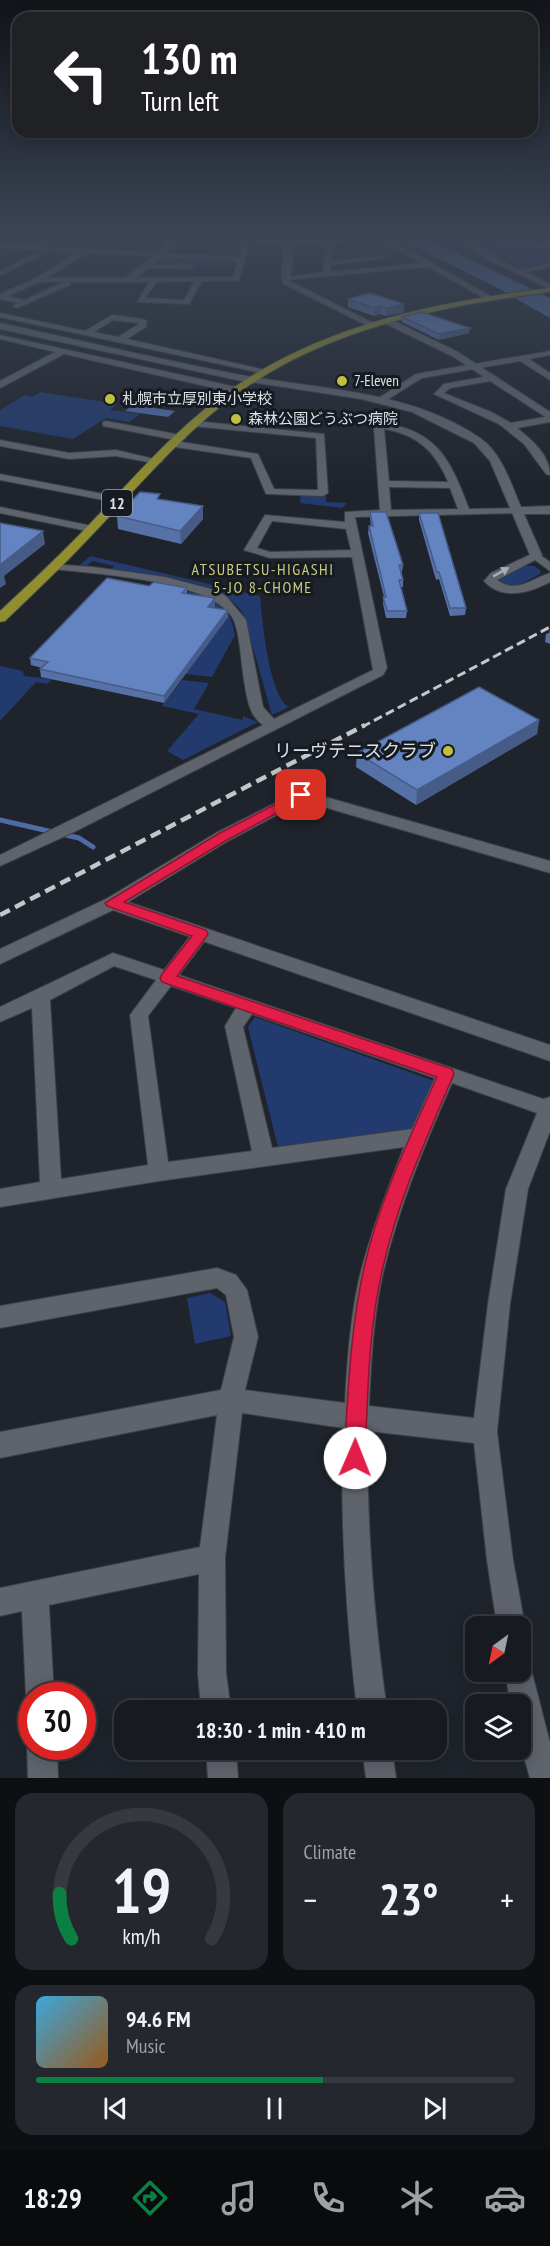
<!DOCTYPE html>
<meta charset="utf-8">
<style>
:root{--surface:#171b21;--page:#24282e;--text:#f1f3f6;--muted:#9ea1a5;--line:#36393f;--accent:#0b8043}
body{margin:0;font-family:"PT Sans Narrow","Noto Sans JP",sans-serif;background:var(--page);color:var(--text);height:100vh;display:flex;flex-direction:column;font-size:22px;white-space:nowrap}
*{box-sizing:border-box;margin:0}
p{font-size:20px;color:var(--muted)}
.icon{flex:none;width:33px;height:33px;fill:none;stroke:currentColor;stroke-width:2;stroke-linecap:round;stroke-linejoin:round}
.map{position:relative;height:1778px;overflow:hidden}
.panel{display:flex;flex-direction:column;gap:15px;padding:15px;background:#0d0f12;flex:1}
.panel>*{flex:none}
.banner{position:absolute;left:12px;top:12px;width:526px;height:126px;border-radius:18px;box-shadow:0 3px 15px #0003,0 0 0 2px var(--line);background:#202124;color:#fff;overflow:hidden}
.needle{width:39px;rotate:213deg}
.buttons{position:absolute;left:465px;top:1616px;display:grid;gap:12px}
.buttons a{display:grid;place-items:center;width:66px;height:66px;border-radius:12px;background:var(--surface);box-shadow:0 3px 15px #0003,0 0 0 2px var(--line);font-size:30px}
.speed{position:absolute;left:18px;top:1682px;display:flex;gap:12px;font-size:30px;font-weight:700;text-align:center}
.speed>*{display:grid;place-content:center;width:78px;height:78px;border-radius:50%;background:var(--surface);box-shadow:0 3px 15px #0003,0 0 0 2px var(--line);line-height:1}
.speed .limit{border:9px solid #d22;background:#fff;color:#111}
.pin{position:absolute;display:grid;place-items:center;width:51px;height:51px;color:#fff;margin:-26px;border-radius:12px;box-shadow:0 3px 9px #0006}
.me{position:absolute;width:66px;margin:-33px;rotate:1deg;stroke-linejoin:round;filter:drop-shadow(0 0 4px #0008)}
.turn{display:flex;align-items:center;gap:21px;height:126px;padding:0 30px;font-size:27px}
.turn .icon{width:78px;height:78px;stroke-width:2.5}
.turn b{display:block;font-size:42px;line-height:51px}
.big{font-size:45px;font-weight:800;line-height:1.1}
.panel .widget{flex:1;display:flex;flex-direction:column;justify-content:center;gap:9px;min-width:0;padding:0 21px;border-radius:18px;background:var(--page)}
.panel .dial{align-items:center;gap:0}
.dial svg{height:156px;overflow:visible;fill:none;stroke:var(--line);stroke-width:7;stroke-linecap:round;text-anchor:middle}
.dial text{fill:var(--text);stroke:none}
.song{display:flex;align-items:center;gap:18px}
.cover{width:72px;height:72px;border-radius:9px;background:linear-gradient(135deg,hsl(200 70% 55%),hsl(30 70% 35%))}
.played{height:6px;border-radius:3px;background:linear-gradient(90deg,var(--accent) 60%,var(--line) 60%)}
.keys{display:flex;justify-content:space-around;direction:ltr}
.heat{display:flex;justify-content:space-between;align-items:center;font-size:33px;direction:ltr}
.panel .tiles{flex:1;display:grid;gap:15px;grid-template-columns:1fr 1fr}
.widget:last-child{grid-column:span 2}
.trip{position:absolute;left:114px;top:1700px;width:333px;height:60px;border-radius:18px;background:var(--surface);box-shadow:0 3px 15px #0003,0 0 0 2px var(--line);font-weight:800;line-height:60px;text-align:center}
.menu{display:flex;height:96px;justify-content:space-around;align-items:center;background:#090b0d;color:var(--muted)}
.menu .icon{width:42px;height:42px}
.menu .current{color:var(--accent)}
.menu b{font-size:27px;color:var(--text)}
.map>svg:first-child{display:block}
.green{fill:#223a6e}
.water{fill:#4e6ba7}
.lines{fill:none;stroke-linecap:round;stroke-linejoin:round}
.stream{stroke:#4e6ba7;stroke-width:5}
.minor-casing{stroke:#3c4046;stroke-width:2}
.tertiary-casing{stroke:#3c4046;stroke-width:2}
.trunk-casing{stroke:#3c4046;stroke-width:2}
.minor{fill:#5e636c;fill-rule:evenodd}
.tertiary{fill:#5e636c;fill-rule:evenodd}
.trunk{fill:#908e2f;fill-rule:evenodd}
.rail-far1{stroke:#c3c7cc;stroke-width:3;stroke-dasharray:9 4.5;stroke-linecap:butt}
.rail{stroke:#c3c7cc;stroke-width:4.5;stroke-dasharray:11 6;stroke-linecap:butt}
.wall{fill:#5671a6}
.shaded-wall{fill:#465c87}
.building{fill:#6483c1;stroke:#465c87;stroke-width:1.5}
.oneway{fill:#aaaeb5}
.route{fill:#e11d48;stroke:#92132f;stroke-width:1.5}
.poi-dot{fill:#c1be40;stroke:#161a22;stroke-width:2}
.labels{text-anchor:middle;stroke-width:6;stroke-linejoin:round;paint-order:stroke}
.far-poi-label{font-size:15px;fill:#dde0e5;stroke:#161a22;text-anchor:start}
.shield{fill:#161a22;stroke:#a1a5aa;stroke-width:1.5}
.shield-label{font-size:16px;font-weight:bold;fill:#dde0e5}
.far-neighbourhood-label{font-size:16px;letter-spacing:1.5px;fill:#cdcd7e;stroke:#161a22}
.poi-label{font-size:18px;fill:#dde0e5;stroke:#161a22;text-anchor:end}
</style>
<div class="map">
<svg width="550" height="1778" viewBox="0 0 550 1778">
<rect width="100%" height="100%" fill="#1f242c"/>
<!-- green -->
<path class="green" d="M481,242H504L550,248V264L525,269L499,256Z
M164,257L238,260L236,265L151,266Z
M40,392L117,404L110,410L140,414L129,422L106,418L73,439L0,426V410L25,395L33,397Z
M301,494L326,495V502L347,503L342,508L300,503Z
M90,556L260,596C262,619 269,696 289,707L272,715L244,616C228,579 148,576 112,569L114,566L92,561L87,566L80,565Z
M525,566H534L541,571L540,574C526,581 513,591 499,581L501,576Z
M190,590C221,601 228,602 235,635L212,677L186,674L187,595Z
M0,666L23,671L24,676L52,679L47,684L36,682L0,721Z
M182,680L209,683L194,709L243,720V716L258,722L183,760L167,751L199,714L162,706Z
M255,1017L434,1081L409,1134L279,1151L248,1027Z
M210,1293L225,1302L231,1336L195,1344L187,1298Z"/>
<!-- water -->
<path class="water" d="M393,236H421L550,298V318L496,287Z
M133,405L175,411L168,417L125,411Z"/>
<g class="lines">
<!-- stream -->
<path class="stream" d="M0,820L79,838L93,847"/>
<!-- minor casing -->
<g class="minor-casing">
<path id="minor" d="M239,236H245L248,250L239,281H202L189,304L137,302L149,282H70V285L17,308L13,306L18,303L0,299V294L36,278L78,252L50,251L0,276V271L41,250L0,248V244L239,257L242,250ZM87,253L238,261L233,277L47,278ZM195,281L184,300L145,298L157,282ZM40,282H63L25,300L8,296Z
M374,236H383L494,298L487,300L428,267L285,280L281,278L323,272L326,252L322,241L325,239C332,243 332,253 331,261L383,256L386,258L331,265L330,272L422,263Z
M496,236L550,245V249L503,243Z
M144,265H191L194,267L191,269L142,268Z
M0,313L85,331L112,315L143,319L147,321L146,327L127,339L270,371L266,374L0,317ZM113,320L139,323V324L118,337L94,332Z
M0,335L236,387L240,390L236,393L64,354L0,388V381L55,352L0,339Z
M550,351V355L529,359L550,373V380L520,361L422,378L382,403L374,401L416,374Z
M494,375L498,378L497,380L450,388L444,393L491,412L511,423L550,416V422L517,428C532,440 550,455 550,475L546,474L524,444L499,424L434,394L444,384Z
M378,412L383,415V423C438,431 451,461 469,509L517,508L521,509V513L355,517L387,668L383,675L74,832L0,866V855L263,725C248,715 247,696 244,680C241,663 240,630 232,617C210,580 95,574 54,569L48,566L50,564L93,567L165,577L211,589L226,596L246,620L263,707L274,719L373,670L352,557L270,558L244,550L265,515L345,522V512L380,510L373,415ZM384,429C417,434 436,452 448,482L389,481ZM389,487L450,488L458,509L391,510ZM272,521L346,529L351,550L270,552L257,548Z
M106,421L181,435L186,438L181,441L103,426V422Z
M195,421L324,434L328,493L323,496L266,494L251,458L175,447L170,444L175,441L258,454L274,489L318,490L316,438L192,426V422Z
M0,440L69,453L116,450L163,461L158,464L116,456L69,459L0,446Z
M0,474L119,497L124,500L119,503L0,480Z
M0,507L92,526L97,529L92,532L0,513Z
M536,552L550,562V571L535,560L497,580C516,594 531,579 550,573V582C529,593 502,601 484,581L491,573Z
M201,928L207,930L210,934L179,975L543,1099L550,1097V1131L528,1189L510,1304L497,1432L513,1560L525,1626L520,1636V1626H497L487,1560L474,1443L368,1431C366,1525 374,1617 387,1710H357C346,1616 340,1522 343,1428L242,1413L225,1558L226,1673L231,1710H201L198,1673L199,1574L49,1605L54,1695H32V1706L26,1695L22,1611L0,1616V1588L200,1547L217,1415L0,1458V1432L221,1390L234,1337L226,1295L217,1288L0,1328V1306L217,1268L236,1275L247,1290L258,1337L245,1390L345,1403C347,1362 350,1320 359,1279C370,1234 387,1190 404,1147L159,1181L0,1207V1189L40,1182L32,1008L0,1022V1007L113,953L164,970L195,930ZM114,966L156,980L130,1015L148,1165L61,1179L50,1000ZM171,986L236,1008L225,1026L252,1151L168,1162L148,1016ZM252,1014L435,1078L412,1129L272,1148L243,1027ZM452,1083L537,1113L506,1189L488,1304L474,1418L369,1406C371,1364 373,1320 382,1278C397,1211 424,1146 452,1083Z
M520,1657L529,1661L550,1743V1778H530L520,1743V1704H510V1702L505,1671H520Z
M32,1736V1746H57L58,1778H28L27,1746Z
M206,1749H236L238,1778H208Z
M362,1749H392L396,1778H366Z"/>
</g>
<!-- tertiary casing -->
<g class="tertiary-casing">
<path id="tertiary" d="M172,236L281,240V236H288L289,240L383,237L380,241L290,244L293,255L290,281L379,326L372,328L284,284C278,273 286,257 282,244L180,238L163,257L131,282H125V278L157,253Z
M456,236C475,236 497,262 518,268C526,271 541,265 550,263V267L526,272L550,284V289L484,258Z
M386,320H392L458,352L550,412V420L452,356L386,324Z
M0,323C79,340 157,359 236,374C318,390 409,389 480,438C502,453 511,484 521,507L550,506V514H524L542,555L536,559L530,555L490,461L474,443L412,412L361,399L237,380L0,329Z
M301,790L550,861V873L303,801L228,841L128,902L550,1045V1061L113,910L0,964V949L106,899L216,833Z"/>
</g>
<!-- trunk casing -->
<g class="trunk-casing">
<path id="trunk" d="M550,288V292C442,306 329,328 238,393C183,433 139,486 92,535C64,565 34,593 5,621L0,622V611C29,584 58,557 85,529C132,480 177,426 233,388C326,324 439,301 550,288Z"/>
</g>
<!-- minor -->
<use href="#minor" class="minor"/>
<!-- tertiary -->
<use href="#tertiary" class="tertiary"/>
<!-- trunk -->
<use href="#trunk" class="trunk"/>
<!-- rail-far1 -->
<path class="rail-far1" d="M362,727L550,627"/>
<!-- rail -->
<path class="rail" d="M0,915L365,725"/>
</g>
<!-- wall -->
<path class="wall" d="M370,293L404,312L386,316L380,314L374,316L348,307V299Z
M402,317L470,328L469,333L439,340L402,322Z
M161,499L203,506V519L181,544L118,529L117,516Z
M370,512L403,565L402,572H401L403,580V587H401L407,611L406,618H386L383,604L384,597L368,533L369,526H371L370,519Z
M419,513L466,608L465,615L450,616L439,579L436,580L419,520Z
M149,586L187,588V594L215,606L214,608L228,610V617L164,703L41,677L40,669L42,668L31,665L30,658Z
M550,630V644L545,642L546,634L549,633Z
M539,720L537,734L416,805L356,767L357,753Z"/>
<!-- shaded-wall -->
<path class="shaded-wall" d="M404,304V312L386,316V308Z
M381,306L380,314L374,316V308Z
M470,328L469,333L439,340V334Z
M203,506V519L181,544L180,531Z
M43,531L45,544L4,576L6,584L0,588V565Z
M215,598V606L209,614L208,607Z
M228,610V617L164,703V696Z
M539,720L537,734L416,805L417,790Z"/>
<!-- building -->
<path class="building" d="M370,293L404,304L386,308L381,306L374,308L348,299Z
M421,312L470,328L439,334L402,317Z
M140,492L160,494L157,499L203,506L180,531L117,516Z
M370,512H386L403,565H399L403,580H399L407,611H387L383,597H386L369,526H373Z
M419,513H438L466,608H450L439,572H437Z
M0,523L43,531L0,565Z
M107,578L149,586L154,582L187,588L182,593L215,598L208,607L228,610L164,696L40,669L48,662L30,658Z
M479,687L539,720L417,790L357,753Z"/>
<!-- one-way arrows -->
<defs><path id="oneway-solid" d="M-6-.8H1V-3.2L6.5 0L1 3.2V.8H-6Z" transform="scale(1.5)"/></defs>
<use class="oneway" href="#oneway-solid" transform="translate(501 572) rotate(-29)"/>
<!-- sky -->
<linearGradient id="sky" x2="0" y2="1"><stop stop-color="#111418"/><stop offset="0.49" stop-color="#3c4556"/><stop offset="1" stop-color="#3c4556" stop-opacity="0"/></linearGradient>
<rect width="550" height="485" fill="url(#sky)"/>
<!-- route -->
<path class="route" d="M301,791L307,795L305,798L227,840L124,902L206,930L208,934L206,937L177,976L452,1069L454,1074C427,1137 398,1200 383,1267C368,1330 368,1394 365,1458L362,1466L355,1469L348,1466L344,1458C348,1394 350,1331 364,1268C379,1201 409,1139 437,1077L162,982L160,978L162,974L192,936L107,906L105,903L218,834Z"/>
<!-- markers -->
<g class="poi-dot">
<circle cx="342" cy="381" r="6"/>
<circle cx="110" cy="399" r="6"/>
<circle cx="236" cy="419" r="6"/>
<circle cx="448" cy="751" r="6"/>
</g>
<g class="labels">
<!-- far-poi labels -->
<g class="far-poi-label">
<text x="354" y="386">7-Eleven</text>
<text x="122" y="404">札幌市立厚別東小学校</text>
<text x="248" y="424">森林公園どうぶつ病院</text>
</g>
<!-- shield labels -->
<rect class="shield" x="102" y="490" width="30" height="26" rx="4.5"/>
<g class="shield-label">
<text x="117" y="509">12</text>
</g>
<!-- far-neighbourhood labels -->
<g class="far-neighbourhood-label">
<text x="263" y="575">ATSUBETSU-HIGASHI<tspan x="263" dy="18">5-JO 8-CHOME</tspan></text>
</g>
<!-- poi labels -->
<g class="poi-label">
<text x="436" y="757">リーヴテニスクラブ</text>
</g>
</g>
</svg>
<div class="buttons">
<a><svg class="needle" viewBox="-14 -14 28 28"><path d="M0-13l5 13h-10z" fill="#e53935"/><path d="M0 13l5-13h-10z" fill="#9ea1a5"/></svg></a>
<a><svg class="icon" aria-label="layers" viewBox="0 0 24 24"><path d="M12 4l9 5-9 5-9-5zM3 14l9 5 9-5"/></svg></a>
</div>
<div class="speed"><div class="limit">30</div></div>
<div class="pin" style="left:301px;top:795px;background:#d93025"><svg class="icon" aria-label="arrive" viewBox="0 0 24 24"><path d="M6 21V4h12l-3 4 3 4H6"/></svg></div>
<svg class="me" style="left:355px;top:1458px" viewBox="-20 -20 40 40"><circle r="19" fill="#fff"/><path d="M0-13L10 11 0 6-10 11z" fill="#e11d48"/></svg>
<div class="trip">18:30 · 1 min · 410 m</div>
<div class="banner">
<div class="turn"><svg class="icon" aria-label="left" viewBox="0 0 24 24"><path d="M17 20v-9H6M10 6l-5 5 5 5"/></svg><div><b>130 m</b>Turn left</div></div>
</div>
</div>
<section class="panel">
<div class="tiles">
<div class="widget dial"><svg viewBox="0 0 100 80">
<path d="M14 69A42 42 0 1 1 86 69"/>
<path d="M14 69A42 42 0 0 1 8 46" stroke="#0b8043"/>
<text x="50" y="56" font-size="32" font-weight="700">19</text>
<text x="50" y="72" font-size="11">km/h</text>
</svg></div>
<div class="widget"><p>Climate</p>
<div class="heat"><a>−</a><b class="big">23°</b><a>+</a></div>
</div>
<div class="widget">
<div class="song"><i class="cover"></i><div><b>94.6 FM</b><p>Music</p></div></div>
<div class="played"></div>
<div class="keys"><svg class="icon" aria-label="previous" viewBox="0 0 24 24"><path d="M18 5L8 12l10 7zM5 5v14"/></svg><svg class="icon" aria-label="pause" viewBox="0 0 24 24"><path d="M8 5v14M16 5v14"/></svg><svg class="icon" aria-label="next" viewBox="0 0 24 24"><path d="M6 5l10 7-10 7zM19 5v14"/></svg></div>
</div>
</div>
</section>
<nav class="menu">
<b>18:29</b>
<svg class="icon current" aria-label="directions" viewBox="0 0 24 24"><path d="M12 3l9 9-9 9-9-9zM9 14v-3h6M13 9l2 2-2 2"/></svg>
<svg class="icon" aria-label="music" viewBox="0 0 24 24"><path d="M9 18V5l10-2v13"/><circle cx="6" cy="18" r="3"/><circle cx="16" cy="16" r="3"/></svg>
<svg class="icon" aria-label="phone" viewBox="0 0 24 24"><path d="M5 4h4l2 5-3 2q2 4 5 5l2-3 5 2v4C11 20 4 13 5 4z"/></svg>
<svg class="icon" aria-label="climate" viewBox="0 0 24 24"><path d="M12 3v18M4 7l16 10M4 17L20 7"/></svg>
<svg class="icon" aria-label="car" viewBox="0 0 24 24"><path d="M5 17H2v-5l4-1 3-4h7l3 4 3 1v5h-3M9 17h6M6 11h13"/><circle cx="7" cy="17" r="2"/><circle cx="17" cy="17" r="2"/></svg>
</nav>
